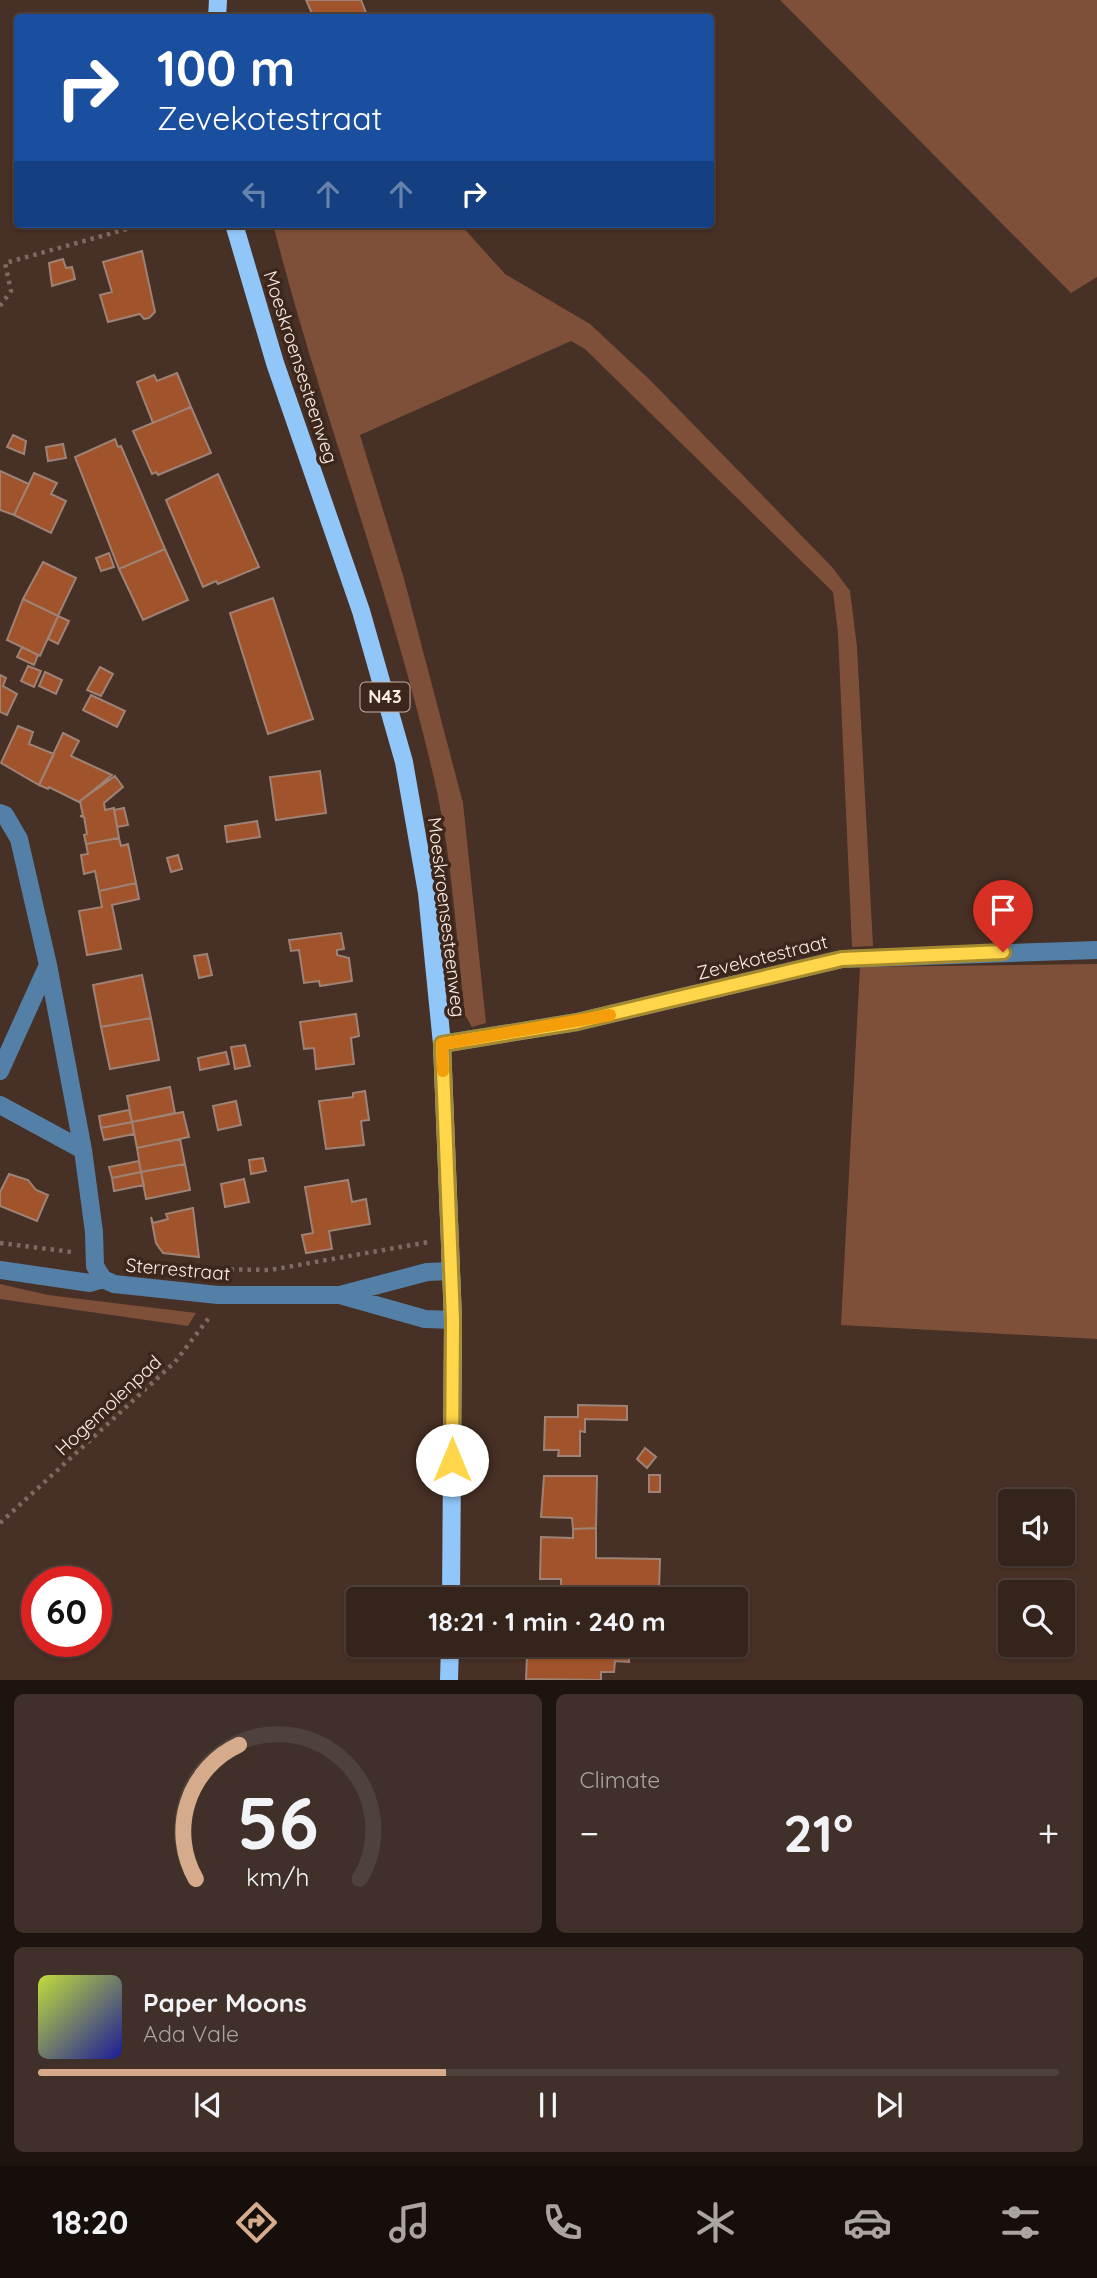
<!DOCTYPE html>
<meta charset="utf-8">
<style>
:root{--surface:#35241c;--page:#403029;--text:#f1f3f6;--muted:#aaa4a3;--line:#4f413b;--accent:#d6ab8b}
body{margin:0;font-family:Quicksand,sans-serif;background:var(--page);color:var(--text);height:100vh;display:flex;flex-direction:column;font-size:26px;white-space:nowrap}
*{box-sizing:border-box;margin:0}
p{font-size:23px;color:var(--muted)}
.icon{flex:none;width:38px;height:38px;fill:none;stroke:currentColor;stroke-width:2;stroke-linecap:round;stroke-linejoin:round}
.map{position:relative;height:1680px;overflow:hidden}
.drawer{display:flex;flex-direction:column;gap:14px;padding:14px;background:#1d140f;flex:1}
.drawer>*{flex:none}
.banner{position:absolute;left:14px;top:14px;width:700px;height:214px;border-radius:7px;box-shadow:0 2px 5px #0004,0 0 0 2px var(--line);background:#1a4fa0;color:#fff;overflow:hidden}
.controls{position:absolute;left:998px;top:1489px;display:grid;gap:14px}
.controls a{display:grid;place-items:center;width:77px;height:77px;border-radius:7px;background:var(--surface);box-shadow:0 2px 5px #0004,0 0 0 2px var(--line);font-size:35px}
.speed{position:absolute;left:21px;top:1566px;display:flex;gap:14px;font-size:35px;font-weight:700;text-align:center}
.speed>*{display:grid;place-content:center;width:91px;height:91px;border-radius:50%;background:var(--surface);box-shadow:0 2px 5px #0004,0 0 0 2px var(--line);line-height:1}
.speed .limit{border:10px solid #d22;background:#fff;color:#111}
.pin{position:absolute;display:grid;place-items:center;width:60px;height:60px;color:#fff;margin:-72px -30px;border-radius:50% 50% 50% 0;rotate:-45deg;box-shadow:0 0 7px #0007}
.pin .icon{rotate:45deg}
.me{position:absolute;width:77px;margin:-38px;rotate:0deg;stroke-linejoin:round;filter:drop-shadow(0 0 5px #0008)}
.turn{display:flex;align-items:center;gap:24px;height:147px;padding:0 28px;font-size:32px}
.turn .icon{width:91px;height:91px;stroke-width:2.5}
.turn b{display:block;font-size:49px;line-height:60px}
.lanes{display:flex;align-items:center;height:66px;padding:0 28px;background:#0003;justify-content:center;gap:35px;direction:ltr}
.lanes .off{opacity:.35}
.big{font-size:52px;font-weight:700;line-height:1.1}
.drawer .card{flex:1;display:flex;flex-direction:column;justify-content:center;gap:10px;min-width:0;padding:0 24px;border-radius:10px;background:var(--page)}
.drawer .dial{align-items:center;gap:0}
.dial svg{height:182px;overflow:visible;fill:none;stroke:var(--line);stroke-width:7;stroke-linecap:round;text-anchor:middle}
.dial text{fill:var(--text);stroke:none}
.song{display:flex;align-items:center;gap:21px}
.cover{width:84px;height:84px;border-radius:10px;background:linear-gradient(135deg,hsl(70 70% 55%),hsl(240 70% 35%))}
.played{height:7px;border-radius:4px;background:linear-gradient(90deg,var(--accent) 40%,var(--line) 40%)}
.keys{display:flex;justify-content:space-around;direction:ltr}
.heat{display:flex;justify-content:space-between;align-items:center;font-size:38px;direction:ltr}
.drawer .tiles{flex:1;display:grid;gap:14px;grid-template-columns:1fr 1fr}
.card:last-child{grid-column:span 2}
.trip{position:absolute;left:346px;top:1587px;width:402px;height:70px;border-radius:7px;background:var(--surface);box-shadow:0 2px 5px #0004,0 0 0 2px var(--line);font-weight:700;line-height:70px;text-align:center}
.menu{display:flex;height:112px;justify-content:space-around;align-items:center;background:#150e0b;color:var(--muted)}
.menu .icon{width:49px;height:49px}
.menu .selected{color:var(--accent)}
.menu b{font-size:32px;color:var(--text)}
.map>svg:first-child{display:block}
.green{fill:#7f5039}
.building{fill:#a1542b;stroke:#9e8275;stroke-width:2}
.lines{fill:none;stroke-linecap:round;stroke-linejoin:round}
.path{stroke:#7e6a60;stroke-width:4.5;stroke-dasharray:3.5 5;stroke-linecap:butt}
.minor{stroke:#5480a8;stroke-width:18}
.major{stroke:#91c6f8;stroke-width:18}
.route-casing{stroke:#a68a30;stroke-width:18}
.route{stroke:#ffd54a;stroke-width:12}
.slow{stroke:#f59e0b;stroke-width:12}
.labels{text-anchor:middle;stroke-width:7;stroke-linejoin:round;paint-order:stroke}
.shield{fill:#3d261b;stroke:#c3b2aa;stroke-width:2}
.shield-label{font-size:18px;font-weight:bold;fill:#fdeee7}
.street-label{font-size:19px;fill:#fdeee7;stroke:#3d261b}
</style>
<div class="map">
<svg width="1097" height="1680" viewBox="0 0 1097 1680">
<rect width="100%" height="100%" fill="#473025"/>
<!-- green -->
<path class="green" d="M780,0H1097V277L1071,293Z
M273,224H460L505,274L590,324L651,381L832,567L850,591L857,647L873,946L852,947L838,633L833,592L585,349L571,341L360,435L403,575L463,803L486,1023L472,1027L465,1015C456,935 452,853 433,774C390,588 320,409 273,224Z
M1097,964V1339L841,1325L860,967Z
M0,1284L48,1295L196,1313L188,1326L0,1299Z"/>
<!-- building -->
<path class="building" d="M306,0H361L368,18H314Z
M142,251L155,312L149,318L144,319L140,314L108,322L100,295L112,292L103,262Z
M63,259L66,268L72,267L75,279L52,286L49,263Z
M177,373L191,407L153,423L137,382L154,375L157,381Z
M191,407L211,453L158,475L156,472L152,474L133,431Z
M13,435L26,441L24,454L7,447Z
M115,439L118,447L121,446L165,549L119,569L75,457Z
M63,444L66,458L48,461L46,447Z
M0,471L29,484L14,515L0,510Z
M34,473L57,483L51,494L66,501L51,533L14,515Z
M218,474L259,567L218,584L216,581L203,587L166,500Z
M165,549L188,600L143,620L119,569Z
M109,553L114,567L101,571L96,558Z
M43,562L76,578L58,616L23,599Z
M273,598L313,719L268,734L230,613Z
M23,599L58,616L40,656L7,640Z
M58,616L69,621L58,644L48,639Z
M22,647L38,655L34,665L17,657Z
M28,666L41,671L34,687L21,681Z
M100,667L113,674L101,696L87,690Z
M45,672L62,680L56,694L39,686Z
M0,675L6,678L3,686L17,694L7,715L0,712Z
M91,695L125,711L117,727L83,710Z
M18,726L33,732L29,744L54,754L39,785L1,763Z
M63,733L79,741L71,756L112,775L79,802L49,787L48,789L39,785Z
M320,771L326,813L276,820L270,777Z
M115,776L123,787L104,803L105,810L114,808L119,838L86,844L84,835L87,834L84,817L80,816H83L80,801Z
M124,808L128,825L117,827L114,810Z
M257,821L260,837L227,842L225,826Z
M119,838L121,846L128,844L136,883L99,891L95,871L84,874L81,855L88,854L86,844Z
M178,855L182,869L171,872L167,858Z
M136,883L139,899L112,905L121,949L87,955L79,911L102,907L99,891Z
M341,933L344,949L337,950V955L349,958L352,981L320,986L319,981L304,983L299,950L291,951L289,940Z
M207,954L212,975L199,978L194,956Z
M142,975L151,1018L101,1027L93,985Z
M356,1014L359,1036L351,1038L354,1064L316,1069L314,1048L304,1049L300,1022Z
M151,1018L159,1060L110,1069L101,1027Z
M245,1045L250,1066L235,1069L231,1047Z
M226,1052L229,1064L200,1070L198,1058Z
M170,1087L175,1113L132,1122L127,1096Z
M365,1091L369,1120L361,1121L364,1145L326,1149L319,1101L353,1097V1093Z
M236,1101L241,1125L218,1130L213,1106Z
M129,1110L132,1122L101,1128L99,1116Z
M183,1112L189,1137L137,1148L132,1122Z
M132,1122L134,1134L104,1140L101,1128Z
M180,1139L185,1164L141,1172L137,1148Z
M263,1158L266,1171L251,1174L249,1160Z
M139,1161L141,1172L112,1178L109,1167Z
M185,1164L190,1190L146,1199L141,1172Z
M141,1172L144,1185L114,1191L112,1178Z
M9,1174L28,1180L36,1190L48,1195L37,1221L0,1206V1192Z
M244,1179L249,1202L225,1207L221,1184Z
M348,1180L352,1202L366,1199L370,1224L329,1231L332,1249L306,1253L302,1235L313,1233L305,1187Z
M193,1208L199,1257L163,1253L156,1243L151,1217L153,1223L168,1219L166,1214Z
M578,1405L627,1406V1420L585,1419V1432L580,1431V1456H558L559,1450H544L545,1417H578Z
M645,1448L656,1457L647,1468L637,1459Z
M649,1475H660V1492H649Z
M544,1476H597L596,1528L573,1529L572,1518L541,1517Z
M596,1528V1558L660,1559L659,1591L561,1589V1579H540L541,1537L573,1538V1529Z
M561,1589L630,1590V1600H561Z
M524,1645H601L602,1657L527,1656Z
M527,1656L629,1657V1662L615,1661L614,1672H601V1680L526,1679Z"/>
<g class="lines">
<!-- path -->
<path class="path" d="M0,306L11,291L5,263L145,224
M0,1243L72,1252
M205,1269L270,1270L429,1242
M0,1523L175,1362L211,1315"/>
<!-- minor -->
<path class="minor" d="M0,813L5,815L19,839L48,965L83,1150L94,1232L95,1266L103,1279L114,1284L218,1295H340L427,1272L451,1271
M442,1044L577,1022L842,959L1097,950
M0,1071L48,965
M0,1105L83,1150
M0,1270L90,1283L103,1279
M340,1295L425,1319L453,1320"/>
<!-- major -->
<path class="major" d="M217,18L218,0
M234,224L275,363L361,611L404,762L427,893L442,1044L453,1320L451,1600
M449,1680L450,1645"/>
</g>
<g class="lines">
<!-- route casing -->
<g class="route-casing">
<path id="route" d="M452,1460L453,1320L442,1044L577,1022L842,959L1003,952"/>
</g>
<!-- route -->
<use href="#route" class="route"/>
<!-- slow -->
<path class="slow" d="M443,1071L442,1044L610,1015"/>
</g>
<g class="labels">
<!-- shield labels -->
<rect class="shield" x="360.5" y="682.5" width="49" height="29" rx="5"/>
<g class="shield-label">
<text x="385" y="703">N43</text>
</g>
<!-- street labels -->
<g class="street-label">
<text transform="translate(301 367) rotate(72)" y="7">Moeskroensesteenweg</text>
<text transform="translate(447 917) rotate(83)" y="7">Moeskroensesteenweg</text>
<text transform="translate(762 957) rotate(-14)" y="7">Zevekotestraat</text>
<text transform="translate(178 1269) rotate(5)" y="7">Sterrestraat</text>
<text transform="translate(108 1405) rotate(-43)" y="7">Hogemolenpad</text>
</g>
</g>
</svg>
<div class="controls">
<a><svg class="icon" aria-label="sound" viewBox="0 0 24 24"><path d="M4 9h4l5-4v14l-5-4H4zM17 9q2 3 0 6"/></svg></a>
<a><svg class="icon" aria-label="search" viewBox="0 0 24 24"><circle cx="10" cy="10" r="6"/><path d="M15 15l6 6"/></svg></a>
</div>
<div class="speed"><div class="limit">60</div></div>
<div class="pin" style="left:1003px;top:952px;background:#d93025"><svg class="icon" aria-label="arrive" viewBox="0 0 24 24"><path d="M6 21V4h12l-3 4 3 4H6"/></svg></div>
<svg class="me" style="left:452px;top:1460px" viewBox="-20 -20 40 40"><circle r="19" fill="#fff"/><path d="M0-13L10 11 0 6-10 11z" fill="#ffd54a"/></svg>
<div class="trip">18:21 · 1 min · 240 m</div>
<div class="banner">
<div class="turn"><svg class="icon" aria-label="right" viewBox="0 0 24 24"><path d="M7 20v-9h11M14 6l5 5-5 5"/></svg><div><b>100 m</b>Zevekotestraat</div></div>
<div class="lanes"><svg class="icon off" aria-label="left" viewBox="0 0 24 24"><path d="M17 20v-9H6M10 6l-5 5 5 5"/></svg><svg class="icon off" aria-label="ahead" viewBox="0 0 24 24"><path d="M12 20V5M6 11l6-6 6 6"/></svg><svg class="icon off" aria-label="ahead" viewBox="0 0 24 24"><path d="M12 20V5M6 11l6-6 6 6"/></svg><svg class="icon" aria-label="right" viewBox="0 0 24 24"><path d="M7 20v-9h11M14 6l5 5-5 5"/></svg></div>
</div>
</div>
<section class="drawer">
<div class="tiles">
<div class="card dial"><svg viewBox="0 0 100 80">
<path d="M14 69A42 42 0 1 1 86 69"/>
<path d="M14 69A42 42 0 0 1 33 10" stroke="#d6ab8b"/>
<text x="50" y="56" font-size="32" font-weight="700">56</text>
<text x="50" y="72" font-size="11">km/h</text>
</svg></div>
<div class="card"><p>Climate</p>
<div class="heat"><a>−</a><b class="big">21°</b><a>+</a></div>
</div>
<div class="card">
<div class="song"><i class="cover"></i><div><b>Paper Moons</b><p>Ada Vale</p></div></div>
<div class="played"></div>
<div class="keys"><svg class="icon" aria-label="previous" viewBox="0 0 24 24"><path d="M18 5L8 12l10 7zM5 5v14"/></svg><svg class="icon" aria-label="pause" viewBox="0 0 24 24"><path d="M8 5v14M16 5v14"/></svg><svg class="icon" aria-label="next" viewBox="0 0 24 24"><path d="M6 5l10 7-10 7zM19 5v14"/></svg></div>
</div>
</div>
</section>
<nav class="menu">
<b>18:20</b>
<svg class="icon selected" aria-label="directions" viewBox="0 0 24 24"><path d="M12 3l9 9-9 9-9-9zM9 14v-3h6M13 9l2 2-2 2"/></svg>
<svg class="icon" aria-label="music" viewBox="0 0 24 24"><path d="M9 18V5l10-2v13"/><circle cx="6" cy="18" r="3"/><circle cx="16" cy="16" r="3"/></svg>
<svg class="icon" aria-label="phone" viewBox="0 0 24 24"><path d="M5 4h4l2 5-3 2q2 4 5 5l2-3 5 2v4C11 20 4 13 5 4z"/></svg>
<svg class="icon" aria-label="climate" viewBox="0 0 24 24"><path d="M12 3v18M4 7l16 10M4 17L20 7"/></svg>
<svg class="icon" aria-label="car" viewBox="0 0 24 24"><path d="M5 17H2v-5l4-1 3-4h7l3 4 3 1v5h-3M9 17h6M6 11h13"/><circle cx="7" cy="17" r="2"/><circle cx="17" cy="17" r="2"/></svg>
<svg class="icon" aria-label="filters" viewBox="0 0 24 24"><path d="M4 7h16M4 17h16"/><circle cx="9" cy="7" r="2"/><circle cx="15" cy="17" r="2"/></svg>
</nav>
